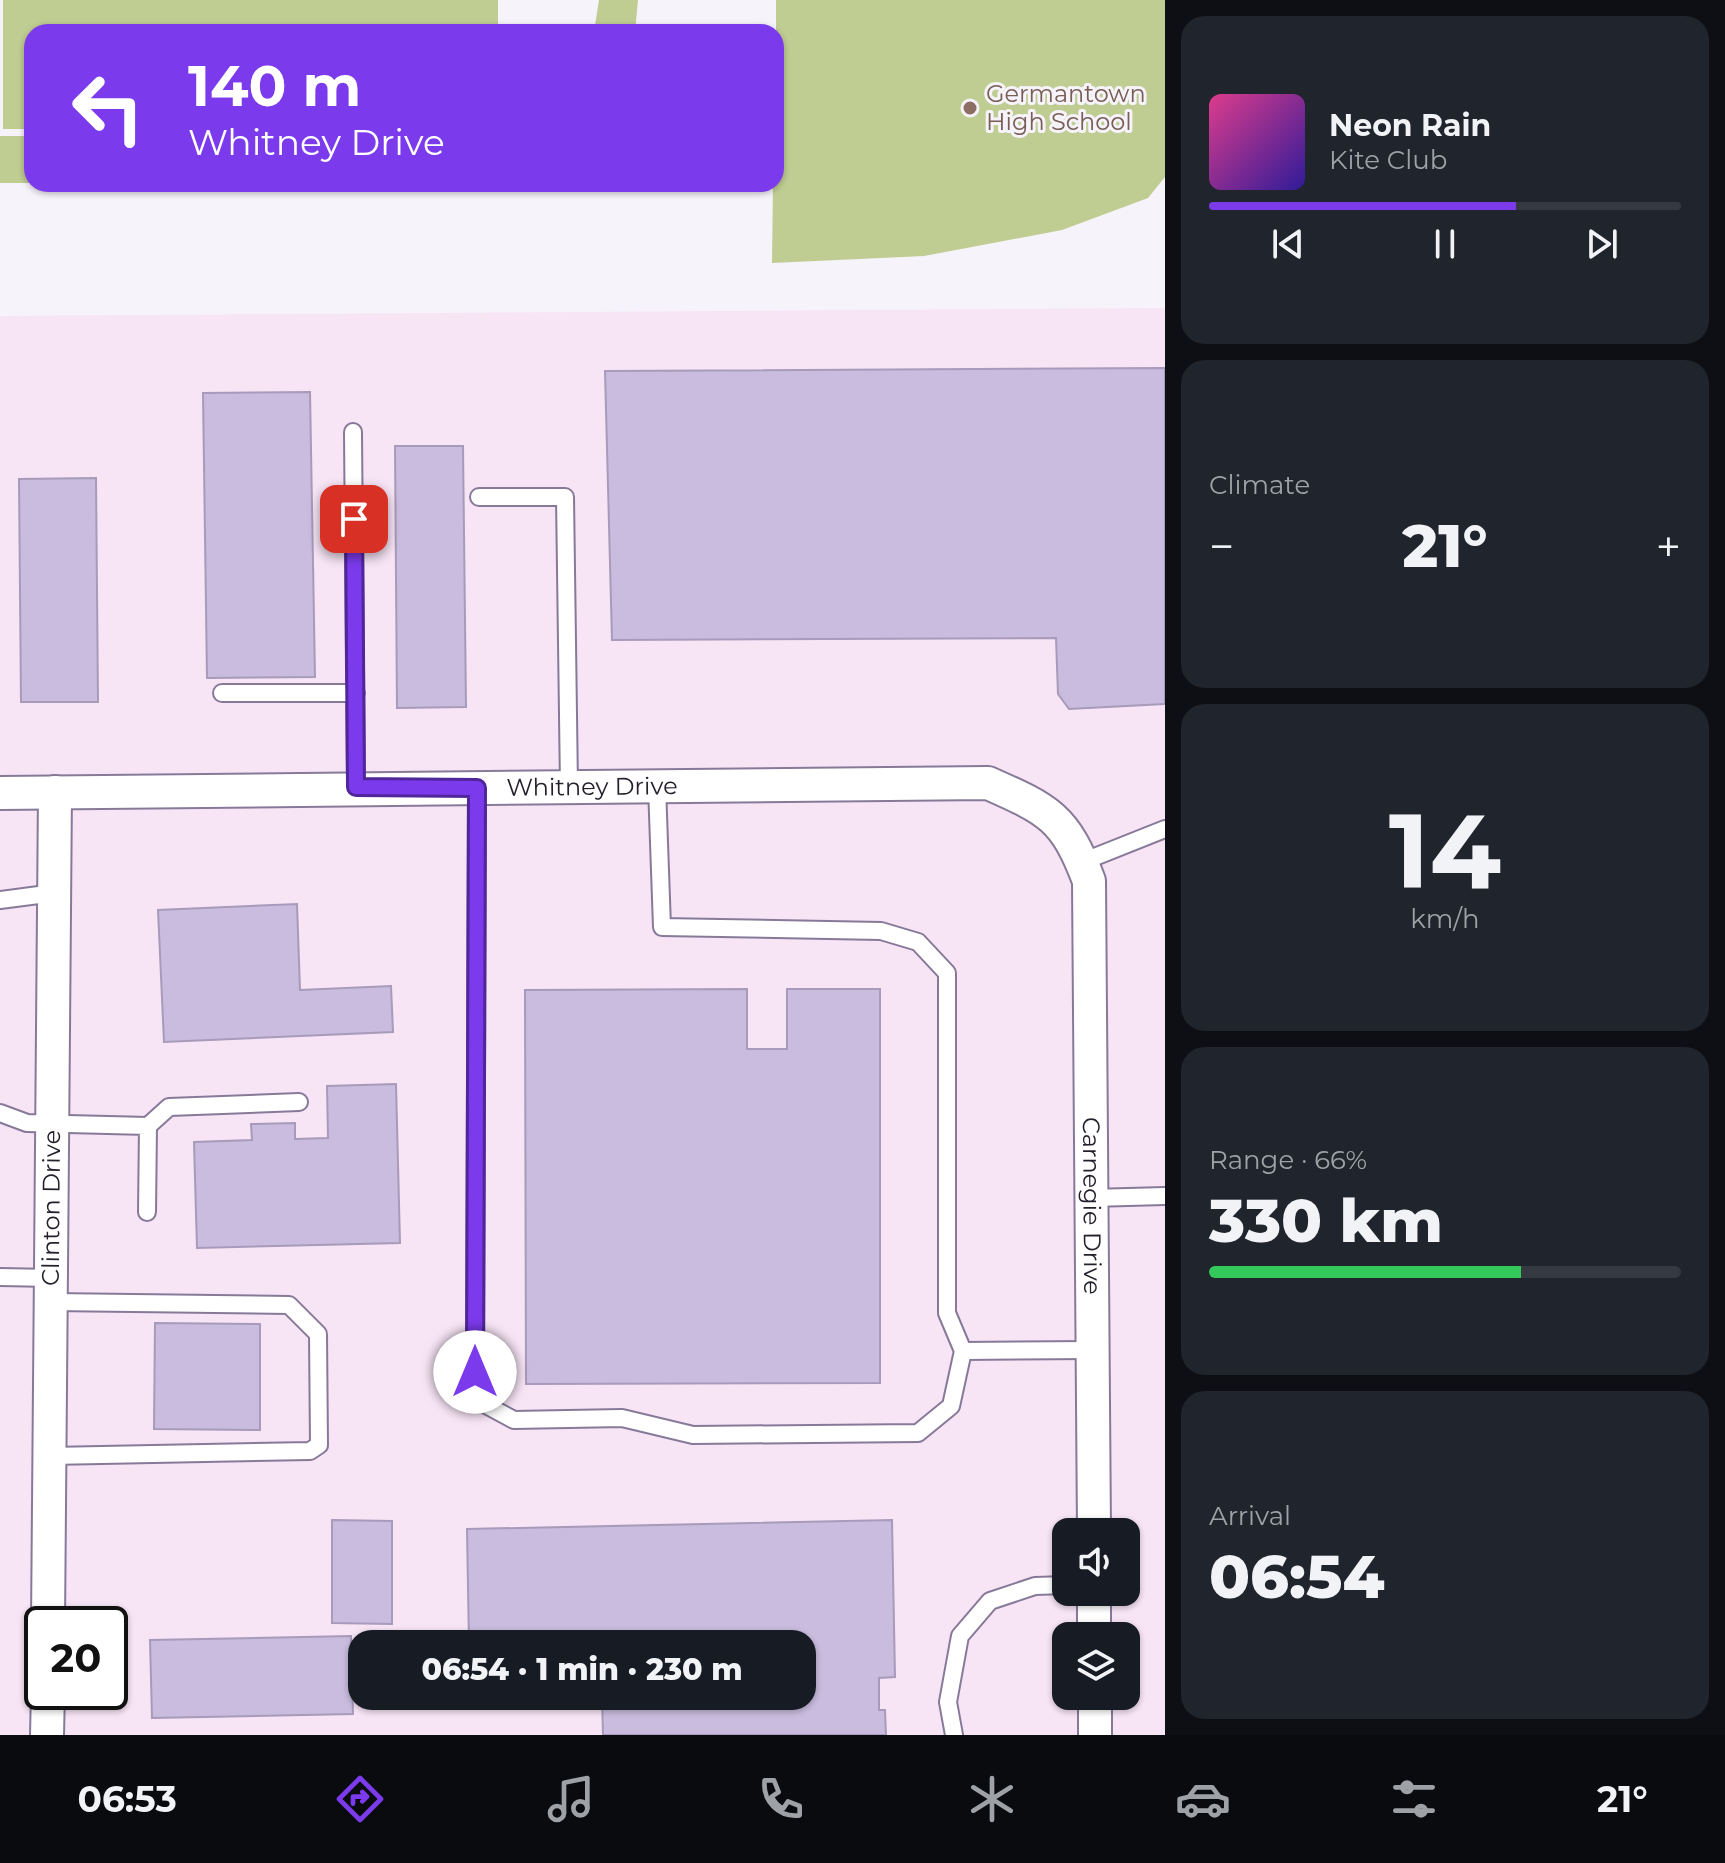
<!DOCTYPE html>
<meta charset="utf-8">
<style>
:root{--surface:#171b24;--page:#20242c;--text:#f1f3f6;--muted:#9ea1a6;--line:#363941;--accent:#7c3aed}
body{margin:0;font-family:Montserrat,sans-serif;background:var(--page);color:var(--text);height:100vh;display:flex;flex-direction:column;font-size:30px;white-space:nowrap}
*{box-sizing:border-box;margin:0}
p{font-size:26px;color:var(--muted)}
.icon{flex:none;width:44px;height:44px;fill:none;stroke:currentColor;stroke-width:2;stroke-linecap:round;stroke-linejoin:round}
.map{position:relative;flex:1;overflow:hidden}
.drawer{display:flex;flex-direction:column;gap:16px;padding:16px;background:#0d0f14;width:560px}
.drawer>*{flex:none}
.banner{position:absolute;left:24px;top:24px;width:760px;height:168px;border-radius:24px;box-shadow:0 2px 6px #0004;background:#7c3aed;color:#fff;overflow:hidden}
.controls{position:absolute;left:1052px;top:1518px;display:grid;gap:16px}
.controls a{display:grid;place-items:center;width:88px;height:88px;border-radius:16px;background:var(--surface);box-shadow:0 2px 6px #0004;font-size:40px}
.speed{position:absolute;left:24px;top:1606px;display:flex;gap:16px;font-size:40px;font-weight:700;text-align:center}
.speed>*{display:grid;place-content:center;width:104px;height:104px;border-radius:50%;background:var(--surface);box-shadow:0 2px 6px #0004;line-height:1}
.speed .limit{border:4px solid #111;border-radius:12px;background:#fff;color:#111}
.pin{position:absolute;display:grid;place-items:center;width:68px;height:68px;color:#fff;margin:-34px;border-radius:16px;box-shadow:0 4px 12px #0006}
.me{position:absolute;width:88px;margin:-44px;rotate:0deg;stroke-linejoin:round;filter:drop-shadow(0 0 6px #0008)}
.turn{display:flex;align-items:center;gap:28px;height:168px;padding:0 32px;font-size:36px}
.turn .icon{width:104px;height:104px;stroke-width:2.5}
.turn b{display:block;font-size:56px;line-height:68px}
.big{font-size:60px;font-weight:800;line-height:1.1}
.drawer .widget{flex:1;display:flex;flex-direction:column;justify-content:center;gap:12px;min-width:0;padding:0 28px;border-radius:24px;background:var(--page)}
.drawer .dial{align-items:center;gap:0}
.dial b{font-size:104px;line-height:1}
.song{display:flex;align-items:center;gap:24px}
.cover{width:96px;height:96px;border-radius:12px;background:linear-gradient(135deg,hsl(330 70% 55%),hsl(250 70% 35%))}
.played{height:8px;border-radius:4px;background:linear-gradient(90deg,var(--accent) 65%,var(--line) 65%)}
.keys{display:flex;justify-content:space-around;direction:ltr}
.heat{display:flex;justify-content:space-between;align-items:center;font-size:44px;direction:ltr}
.charge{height:12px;border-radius:6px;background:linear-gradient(90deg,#34c759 66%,var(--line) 0)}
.trip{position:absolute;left:348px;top:1630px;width:468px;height:80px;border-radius:24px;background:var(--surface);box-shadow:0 2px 6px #0004;font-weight:800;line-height:80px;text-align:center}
.tabs{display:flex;height:128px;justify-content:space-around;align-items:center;background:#090b0e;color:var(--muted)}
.tabs .icon{width:56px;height:56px}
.tabs .active{color:var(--accent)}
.tabs b{font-size:36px;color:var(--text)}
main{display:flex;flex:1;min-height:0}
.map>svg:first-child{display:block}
.industrial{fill:#f7e4f5;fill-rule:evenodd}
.green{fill:#bfcc92}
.building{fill:#c9bcde;stroke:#a79aba;stroke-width:2}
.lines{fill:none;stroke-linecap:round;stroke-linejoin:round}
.service-casing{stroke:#877a99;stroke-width:20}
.minor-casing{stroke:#877a99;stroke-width:36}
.service{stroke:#fff;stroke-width:16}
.minor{stroke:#fff;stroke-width:32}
.route-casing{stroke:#51269a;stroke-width:20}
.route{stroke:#7c3aed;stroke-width:14}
.education-dot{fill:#8d6e63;stroke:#f6f3fa;stroke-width:3}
.labels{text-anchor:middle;stroke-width:6;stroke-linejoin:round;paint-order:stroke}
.education-label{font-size:24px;fill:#785e54;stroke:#f6f3fa;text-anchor:start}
.street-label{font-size:24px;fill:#241f2b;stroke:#f6f3fa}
</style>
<main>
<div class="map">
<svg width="1165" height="1735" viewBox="0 0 1165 1735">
<rect width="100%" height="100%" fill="#f6f3fa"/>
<!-- industrial -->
<path class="industrial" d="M1165,308V1735H0V316ZM1066,1532H1126V1592H1066ZM42,1624H110V1692H42ZM1066,1636H1126V1696H1066ZM362,1644H802V1696H362Z"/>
<!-- green -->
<path class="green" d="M3,0H498V32H32V129H3Z
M599,0H638L635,32H594Z
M776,0H1165V177L1148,198L1062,230L924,256L772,263L773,184H776Z
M0,136H32V183H0Z"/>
<!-- building -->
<path class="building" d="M1165,368V704L1069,709L1058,694L1056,638L612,640L605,371Z
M310,392L315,677L207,678L203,393Z
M395,446H463L466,707L397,708Z
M96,478L98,702H21L19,479Z
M297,904L300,990L391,986L393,1032L164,1042L158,910Z
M747,989V1049H787V989H880V1383L526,1384L525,990Z
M396,1084L400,1243L197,1248L194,1142L252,1140L251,1124L295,1123V1139L328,1138L327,1086Z
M155,1323L260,1324V1430L154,1429Z
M332,1520L392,1521V1624L332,1623Z
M892,1520L895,1677L879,1678V1710H885L886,1735H603L602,1696H802V1644H469L467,1529Z
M351,1636L353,1714L152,1718L150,1640Z"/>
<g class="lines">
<!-- service casing -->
<g class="service-casing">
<path id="service" d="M353,432L356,787
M479,497H565L569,787
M222,693H356
M657,786L662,927L881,931L918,942L947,973V1313L963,1351
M477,788L475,1372L488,1406L514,1420L622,1418L693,1435L918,1433L951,1406L963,1351L1092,1350
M1082,862L1165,829
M0,900L54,893
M0,1113L27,1123L148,1126L147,1212
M148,1126L169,1107L299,1102
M1091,1198L1165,1196
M0,1277L52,1278
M50,1456L310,1451L319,1445L318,1334L289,1305L51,1302
M954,1735L948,1702L960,1636L990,1601L1035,1586L1066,1585"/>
</g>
<!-- minor casing -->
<g class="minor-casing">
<g id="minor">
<path id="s1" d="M0,793L988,783C1049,810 1065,817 1089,881L1094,1532"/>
<path d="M1094,1592V1636"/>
<path id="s2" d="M48,1624L55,792"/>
<path d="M1095,1696V1735"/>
<path d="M47,1735L48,1692"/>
</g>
</g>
<!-- service -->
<use href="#service" class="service"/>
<!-- minor -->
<use href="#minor" class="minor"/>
</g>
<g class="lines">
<!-- route casing -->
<g class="route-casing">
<path id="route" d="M354,519L356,787L477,788L475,1372"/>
</g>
<!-- route -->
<use href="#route" class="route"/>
</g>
<!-- markers -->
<circle class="education-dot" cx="970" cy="108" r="8"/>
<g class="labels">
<!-- education labels -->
<g class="education-label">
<text x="986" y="102">Germantown<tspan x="986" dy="28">High School</tspan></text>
</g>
<!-- street labels -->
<g class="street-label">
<text dy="8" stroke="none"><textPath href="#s1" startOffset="592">Whitney Drive</textPath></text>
<text dy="8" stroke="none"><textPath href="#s1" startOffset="1460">Carnegie Drive</textPath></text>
<text dy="8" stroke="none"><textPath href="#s2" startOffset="416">Clinton Drive</textPath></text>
</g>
</g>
</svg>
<div class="controls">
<a><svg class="icon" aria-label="sound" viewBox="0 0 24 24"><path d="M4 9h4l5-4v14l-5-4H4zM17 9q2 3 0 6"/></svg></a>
<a><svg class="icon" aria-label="layers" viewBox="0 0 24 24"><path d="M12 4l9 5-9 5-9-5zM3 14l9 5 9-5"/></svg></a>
</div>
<div class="speed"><div class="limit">20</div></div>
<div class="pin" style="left:354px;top:519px;background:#d93025"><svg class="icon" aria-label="arrive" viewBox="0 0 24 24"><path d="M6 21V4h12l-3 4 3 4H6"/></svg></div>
<svg class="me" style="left:475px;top:1372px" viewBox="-20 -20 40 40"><circle r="19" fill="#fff"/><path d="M0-13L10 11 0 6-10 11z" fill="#7c3aed"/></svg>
<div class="trip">06:54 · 1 min · 230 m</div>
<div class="banner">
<div class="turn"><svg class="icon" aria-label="left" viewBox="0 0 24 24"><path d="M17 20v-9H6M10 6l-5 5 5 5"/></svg><div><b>140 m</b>Whitney Drive</div></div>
</div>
</div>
<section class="drawer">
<div class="widget">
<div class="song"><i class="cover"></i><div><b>Neon Rain</b><p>Kite Club</p></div></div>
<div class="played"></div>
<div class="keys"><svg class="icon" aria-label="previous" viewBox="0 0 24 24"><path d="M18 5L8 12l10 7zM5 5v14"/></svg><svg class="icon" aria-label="pause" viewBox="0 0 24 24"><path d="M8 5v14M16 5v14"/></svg><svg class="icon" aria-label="next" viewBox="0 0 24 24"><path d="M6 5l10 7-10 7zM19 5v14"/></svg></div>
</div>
<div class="widget"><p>Climate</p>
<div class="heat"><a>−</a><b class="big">21°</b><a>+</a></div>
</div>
<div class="widget dial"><b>14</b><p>km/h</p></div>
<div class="widget"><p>Range · 66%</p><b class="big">330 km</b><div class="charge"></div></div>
<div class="widget"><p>Arrival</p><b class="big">06:54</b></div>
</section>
</main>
<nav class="tabs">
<b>06:53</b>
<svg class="icon active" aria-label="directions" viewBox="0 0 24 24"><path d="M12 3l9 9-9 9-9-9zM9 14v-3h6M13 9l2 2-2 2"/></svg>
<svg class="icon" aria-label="music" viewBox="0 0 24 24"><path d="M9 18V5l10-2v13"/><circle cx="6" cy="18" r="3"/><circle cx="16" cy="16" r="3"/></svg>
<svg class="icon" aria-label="phone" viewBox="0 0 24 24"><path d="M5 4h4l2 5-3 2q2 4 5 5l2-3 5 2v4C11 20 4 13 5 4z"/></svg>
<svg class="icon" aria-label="climate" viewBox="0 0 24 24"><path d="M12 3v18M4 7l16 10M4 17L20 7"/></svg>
<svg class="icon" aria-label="car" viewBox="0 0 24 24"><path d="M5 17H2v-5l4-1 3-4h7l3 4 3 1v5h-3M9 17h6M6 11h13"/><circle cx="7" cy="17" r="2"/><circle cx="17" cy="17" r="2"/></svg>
<svg class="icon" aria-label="filters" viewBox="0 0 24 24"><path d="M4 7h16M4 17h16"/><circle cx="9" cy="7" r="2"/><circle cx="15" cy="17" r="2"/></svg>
<b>21°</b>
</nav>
